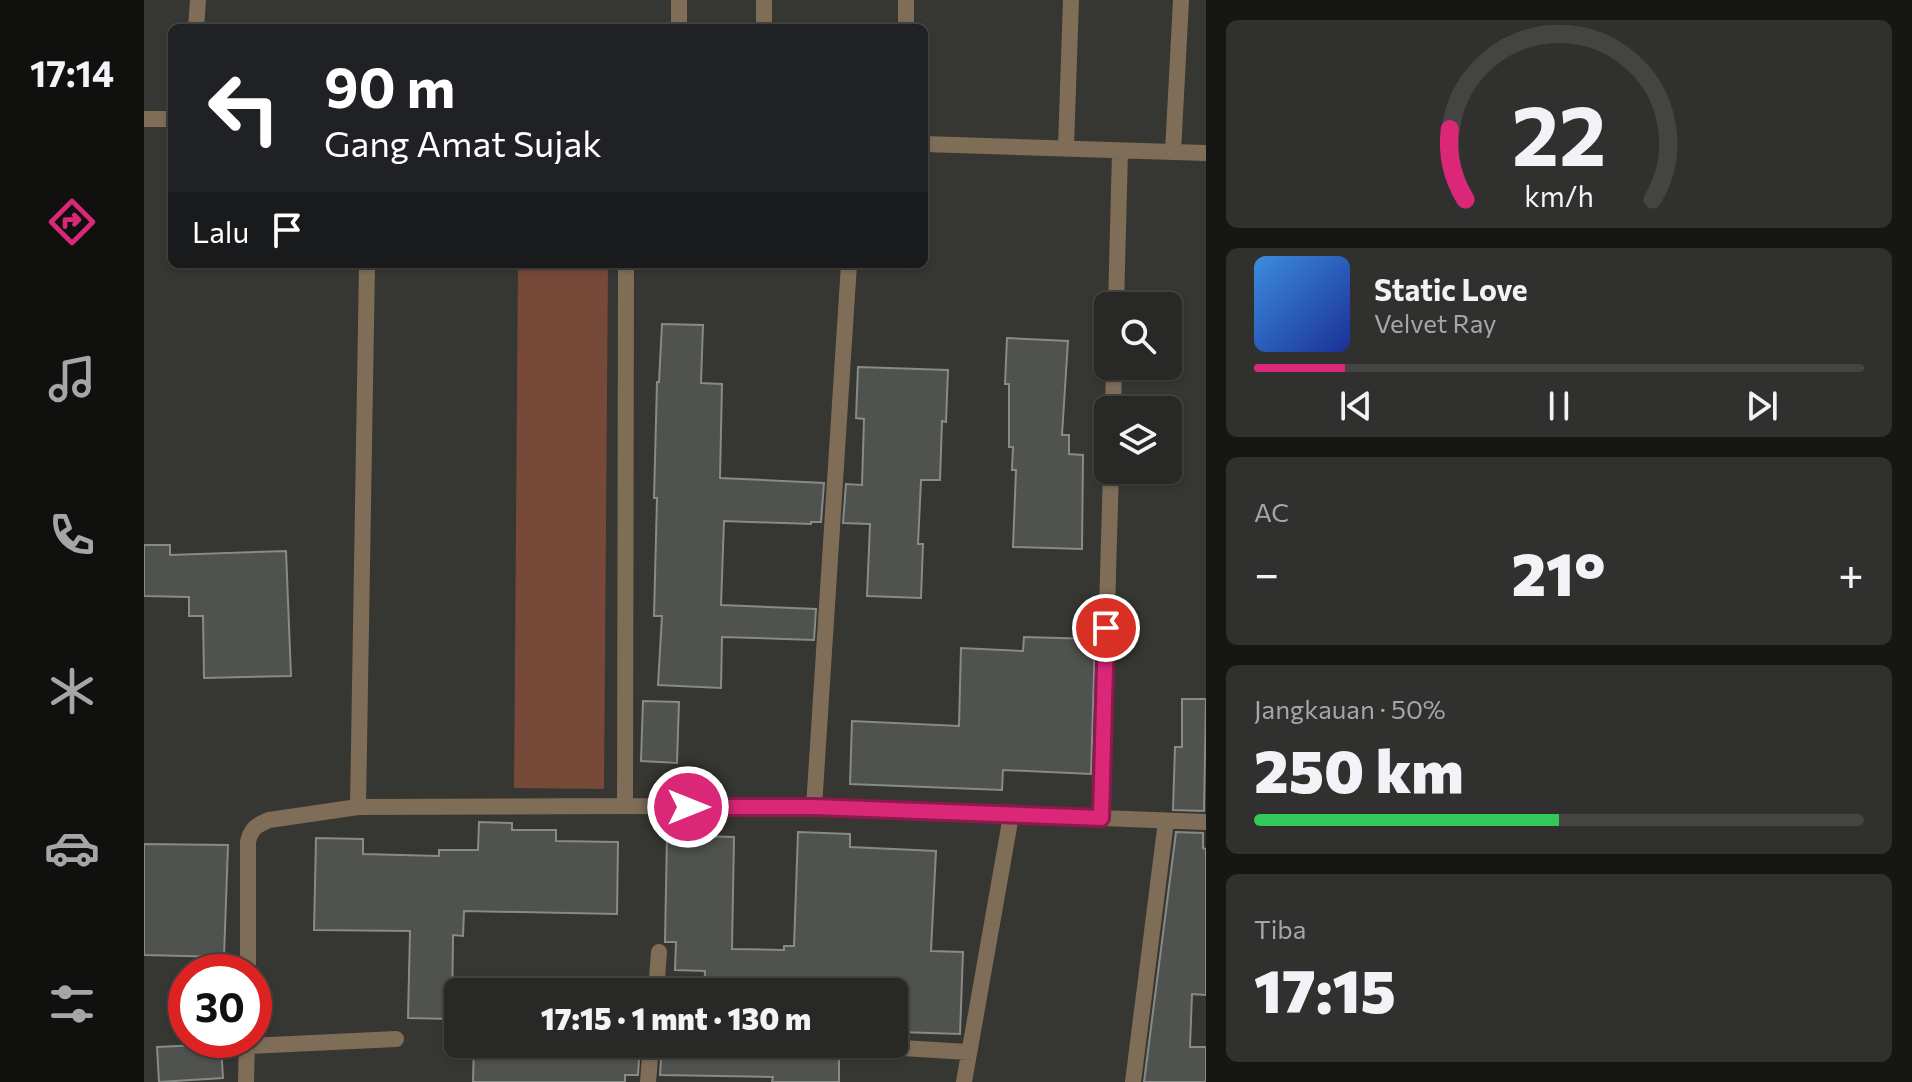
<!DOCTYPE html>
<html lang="id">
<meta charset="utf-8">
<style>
:root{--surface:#282826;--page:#30302e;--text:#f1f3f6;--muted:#a5a6a7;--line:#444443;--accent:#db2777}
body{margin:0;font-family:Commissioner,sans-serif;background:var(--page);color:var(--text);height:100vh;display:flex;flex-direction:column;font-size:30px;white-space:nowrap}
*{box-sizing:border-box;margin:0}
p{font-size:26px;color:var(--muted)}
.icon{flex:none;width:44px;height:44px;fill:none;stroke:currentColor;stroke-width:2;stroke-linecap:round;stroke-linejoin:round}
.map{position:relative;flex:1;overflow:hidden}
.side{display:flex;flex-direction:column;gap:20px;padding:20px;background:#161615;width:706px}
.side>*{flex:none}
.guide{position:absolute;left:24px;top:24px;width:760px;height:244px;border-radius:12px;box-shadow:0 2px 6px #0004,0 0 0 2px var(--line);background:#202124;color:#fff;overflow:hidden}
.tools{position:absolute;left:950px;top:292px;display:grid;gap:16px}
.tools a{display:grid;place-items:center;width:88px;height:88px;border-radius:12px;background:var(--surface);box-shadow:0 2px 6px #0004,0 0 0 2px var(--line);font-size:40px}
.speed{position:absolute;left:24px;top:954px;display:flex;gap:16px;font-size:40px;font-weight:700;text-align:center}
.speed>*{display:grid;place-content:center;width:104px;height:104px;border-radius:50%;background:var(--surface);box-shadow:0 2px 6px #0004,0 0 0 2px var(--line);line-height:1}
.speed .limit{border:12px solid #d22;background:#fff;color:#111}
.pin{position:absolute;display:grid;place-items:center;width:68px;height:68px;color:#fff;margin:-34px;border:4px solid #fff;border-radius:50%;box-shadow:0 2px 8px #0007}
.me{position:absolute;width:88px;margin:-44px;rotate:90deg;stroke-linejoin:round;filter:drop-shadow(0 0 6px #0008)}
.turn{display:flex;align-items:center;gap:28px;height:168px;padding:0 24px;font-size:36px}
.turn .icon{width:104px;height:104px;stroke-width:2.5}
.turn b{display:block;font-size:56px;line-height:68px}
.then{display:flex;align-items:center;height:76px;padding:0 24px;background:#0003;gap:16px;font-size:30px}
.big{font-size:60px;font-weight:800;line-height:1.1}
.side .card{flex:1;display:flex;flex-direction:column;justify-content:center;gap:12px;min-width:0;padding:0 28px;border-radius:12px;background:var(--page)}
.side .dial{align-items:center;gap:0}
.dial svg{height:208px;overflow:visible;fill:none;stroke:var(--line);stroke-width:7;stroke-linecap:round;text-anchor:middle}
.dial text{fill:var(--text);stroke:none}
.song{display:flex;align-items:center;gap:24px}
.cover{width:96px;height:96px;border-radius:12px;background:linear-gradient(135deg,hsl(210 70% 55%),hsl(230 70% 35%))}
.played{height:8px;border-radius:4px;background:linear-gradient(90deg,var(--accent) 15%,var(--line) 15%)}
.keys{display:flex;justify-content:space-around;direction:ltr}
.heat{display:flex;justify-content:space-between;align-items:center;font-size:44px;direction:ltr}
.charge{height:12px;border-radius:6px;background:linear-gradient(90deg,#34c759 50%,var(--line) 0)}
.trip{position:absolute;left:300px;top:978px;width:464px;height:80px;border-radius:12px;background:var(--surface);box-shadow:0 2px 6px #0004,0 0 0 2px var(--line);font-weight:800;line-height:80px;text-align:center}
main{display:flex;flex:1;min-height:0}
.menu{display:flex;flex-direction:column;width:144px;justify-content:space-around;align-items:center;background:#10100f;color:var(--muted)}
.menu .icon{width:56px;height:56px}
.menu .on{color:var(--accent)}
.menu b{font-size:36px;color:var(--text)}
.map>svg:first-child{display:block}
.green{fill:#774938}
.building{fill:#4f524f;stroke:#878a86;stroke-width:2}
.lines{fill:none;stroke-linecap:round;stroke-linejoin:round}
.street{stroke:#7f6d57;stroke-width:16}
.route-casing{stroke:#8e194d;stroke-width:20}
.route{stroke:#db2777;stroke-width:14}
</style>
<main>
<nav class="menu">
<b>17:14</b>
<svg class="icon on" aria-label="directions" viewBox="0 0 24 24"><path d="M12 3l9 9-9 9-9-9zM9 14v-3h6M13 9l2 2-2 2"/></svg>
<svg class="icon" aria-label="music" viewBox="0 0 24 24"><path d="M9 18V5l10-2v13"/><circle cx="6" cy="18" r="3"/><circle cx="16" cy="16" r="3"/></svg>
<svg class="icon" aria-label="phone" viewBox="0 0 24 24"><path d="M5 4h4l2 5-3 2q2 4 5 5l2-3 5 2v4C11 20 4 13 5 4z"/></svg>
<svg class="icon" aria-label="climate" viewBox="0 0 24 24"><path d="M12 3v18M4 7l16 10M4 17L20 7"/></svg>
<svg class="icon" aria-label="car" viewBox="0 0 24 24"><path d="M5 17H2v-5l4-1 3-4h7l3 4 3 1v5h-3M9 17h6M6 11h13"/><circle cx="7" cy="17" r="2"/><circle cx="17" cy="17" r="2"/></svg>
<svg class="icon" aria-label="filters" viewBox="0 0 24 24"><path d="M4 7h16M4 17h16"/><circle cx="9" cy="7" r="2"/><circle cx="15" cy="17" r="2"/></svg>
</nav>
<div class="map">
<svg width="1062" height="1082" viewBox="0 0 1062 1082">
<rect width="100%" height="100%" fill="#363632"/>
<!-- green -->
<path class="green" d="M374,264H464L460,789L370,788Z"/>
<!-- building -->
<path class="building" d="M518,324L559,325L557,383L578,384L576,478L680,483L677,522H667V524L580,521L577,605L672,609L670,640L578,637L577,688L514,685L518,616H510L513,498H510L513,382H515Z
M863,338L924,341L918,435H925V454L939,455L938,549L869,547L872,470H868L869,447H865V384H861Z
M714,367L804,370L802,422L798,421L796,480H777L774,544H779L777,598L723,596L726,524L699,523L702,484L718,485L720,419L712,418Z
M0,545H26V555L142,551L147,676L60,678L59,616H45V597L0,596Z
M880,637L951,639L947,774L859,770L858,790L706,784L708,721L815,726L817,648L879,651Z
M1038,699H1062L1060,811L1029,810L1031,747H1038Z
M499,701L535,702L533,763L497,761Z
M335,822L368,823V830H412V841L474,842L473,914L320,911L319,936L309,935L308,1019L264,1018L266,931L170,930L172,838L219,839V854L295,856V850H334Z
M654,832L706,834V847L792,851L787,951L819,952L816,1034L755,1032L756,992H560L561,971L531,970L532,942H521L523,835L590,837L588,949L640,950V946H650Z
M1032,832L1059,833V848L1062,849V995L1048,994L1046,1047H1062V1082H1000Z
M0,844L84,845L80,957L0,955Z
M77,1044L79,1078L15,1082L13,1047Z
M330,1044H496L494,1075H481V1082H329Z
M518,1044H592V1052L695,1055V1082H628L629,1077L516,1075Z"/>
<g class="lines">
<!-- street -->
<path class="street" d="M535,0V28
M620,0V28
M52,28L54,0
M762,28V0
M0,119H28
M780,144L1062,153
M922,147L927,0
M1029,152L1037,0
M972,306L976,152
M969,410L970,366
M481,806L482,264
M214,807L223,264
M670,807L705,264
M957,818L967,470
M104,972V842C107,828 113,825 125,820L214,807L481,806L670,807L1062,822
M512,992L515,952
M692,1044L824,1052
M103,1046L252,1039
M102,1082L103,1040
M504,1082L507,1044
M820,1082L867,816
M989,1082L1022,821"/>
</g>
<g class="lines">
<!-- route casing -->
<g class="route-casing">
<path id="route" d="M544,807H670L957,818L962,628"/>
</g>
<!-- route -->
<use href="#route" class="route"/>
</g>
</svg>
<div class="tools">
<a><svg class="icon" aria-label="search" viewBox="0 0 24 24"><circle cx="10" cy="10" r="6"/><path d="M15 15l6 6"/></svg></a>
<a><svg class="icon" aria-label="layers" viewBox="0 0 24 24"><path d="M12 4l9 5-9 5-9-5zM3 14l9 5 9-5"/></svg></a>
</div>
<div class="speed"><div class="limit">30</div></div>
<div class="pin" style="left:962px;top:628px;background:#d93025"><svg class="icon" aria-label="arrive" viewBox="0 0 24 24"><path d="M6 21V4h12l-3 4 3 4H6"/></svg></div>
<svg class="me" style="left:544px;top:807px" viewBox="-20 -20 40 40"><circle r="17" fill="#db2777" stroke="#fff" stroke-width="3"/><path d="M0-11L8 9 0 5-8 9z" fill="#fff"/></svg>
<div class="trip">17:15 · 1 mnt · 130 m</div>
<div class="guide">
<div class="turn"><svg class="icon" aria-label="left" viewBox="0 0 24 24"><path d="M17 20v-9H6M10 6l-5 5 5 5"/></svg><div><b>90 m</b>Gang Amat Sujak</div></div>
<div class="then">Lalu<svg class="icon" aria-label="arrive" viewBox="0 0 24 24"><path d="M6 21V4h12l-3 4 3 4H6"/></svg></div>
</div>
</div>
<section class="side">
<div class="card dial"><svg viewBox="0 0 100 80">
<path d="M14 69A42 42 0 1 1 86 69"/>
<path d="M14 69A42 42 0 0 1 8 42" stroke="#db2777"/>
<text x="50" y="56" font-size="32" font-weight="700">22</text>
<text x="50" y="72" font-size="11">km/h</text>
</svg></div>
<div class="card">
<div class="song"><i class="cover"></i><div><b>Static Love</b><p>Velvet Ray</p></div></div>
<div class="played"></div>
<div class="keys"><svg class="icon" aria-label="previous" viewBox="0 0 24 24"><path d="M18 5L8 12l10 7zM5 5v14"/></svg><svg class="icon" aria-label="pause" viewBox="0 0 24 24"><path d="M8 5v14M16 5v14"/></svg><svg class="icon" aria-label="next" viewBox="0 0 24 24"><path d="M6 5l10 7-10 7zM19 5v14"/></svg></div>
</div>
<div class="card"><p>AC</p>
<div class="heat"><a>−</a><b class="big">21°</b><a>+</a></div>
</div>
<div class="card"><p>Jangkauan · 50%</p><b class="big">250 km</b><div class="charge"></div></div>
<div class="card"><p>Tiba</p><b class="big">17:15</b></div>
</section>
</main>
